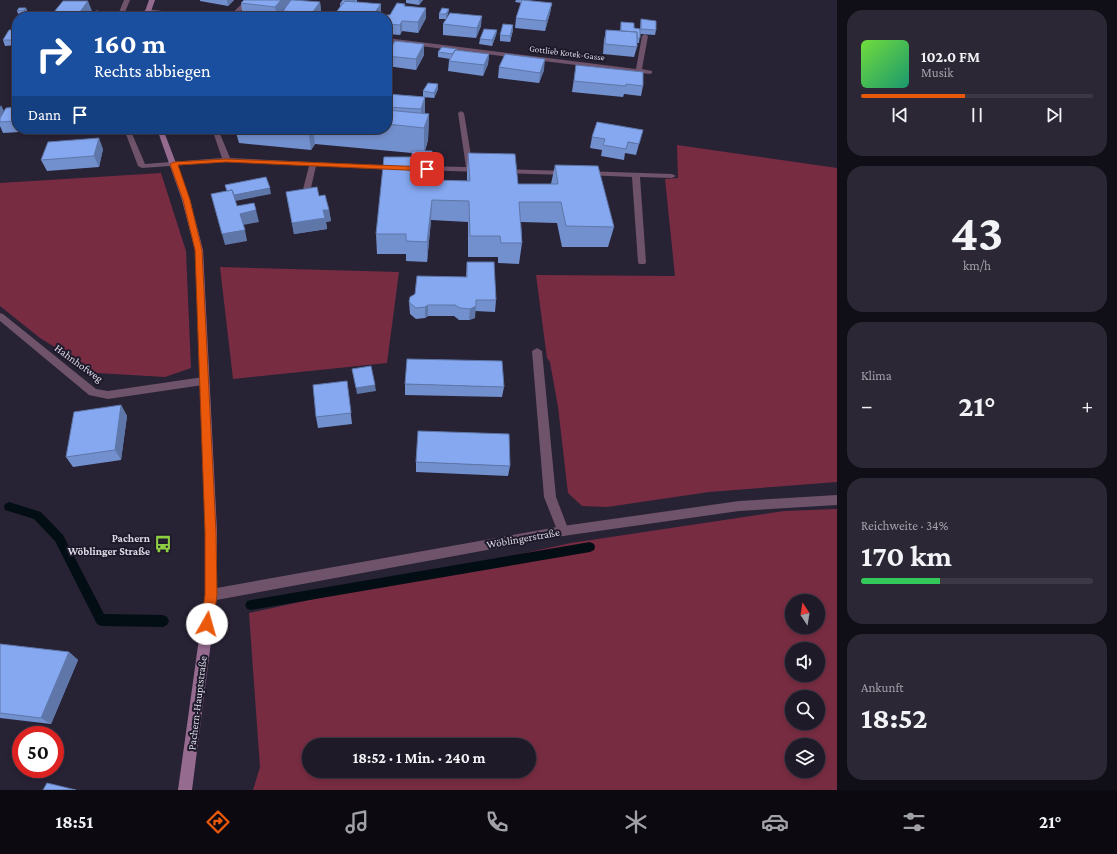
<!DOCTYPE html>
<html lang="de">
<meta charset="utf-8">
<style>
:root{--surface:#1e1a28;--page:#2b2734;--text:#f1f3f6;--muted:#a1a1a8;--line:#3c3845;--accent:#ea580c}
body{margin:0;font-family:"Crimson Pro",serif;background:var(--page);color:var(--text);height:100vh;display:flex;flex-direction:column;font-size:15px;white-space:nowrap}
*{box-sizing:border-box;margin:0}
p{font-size:13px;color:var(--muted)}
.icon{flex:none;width:22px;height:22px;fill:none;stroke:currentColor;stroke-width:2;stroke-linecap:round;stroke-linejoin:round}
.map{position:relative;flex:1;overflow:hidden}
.panel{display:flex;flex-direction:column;gap:10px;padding:10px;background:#100e16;width:280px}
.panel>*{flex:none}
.hud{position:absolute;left:12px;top:12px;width:380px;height:122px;border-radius:16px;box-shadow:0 2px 6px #0003,0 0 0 1px var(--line);background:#1a4fa0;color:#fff;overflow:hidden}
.needle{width:26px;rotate:348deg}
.controls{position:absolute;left:785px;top:594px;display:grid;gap:8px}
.controls a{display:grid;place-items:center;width:40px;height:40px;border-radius:50%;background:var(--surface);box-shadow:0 2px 6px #0003,0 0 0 1px var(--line);font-size:20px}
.speed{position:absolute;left:12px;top:726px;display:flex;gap:8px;font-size:20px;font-weight:700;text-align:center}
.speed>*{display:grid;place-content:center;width:52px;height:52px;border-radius:50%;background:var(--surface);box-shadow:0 2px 6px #0003,0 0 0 1px var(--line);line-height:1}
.speed .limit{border:6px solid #d22;background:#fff;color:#111}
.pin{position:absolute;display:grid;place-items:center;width:34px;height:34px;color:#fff;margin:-17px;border-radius:8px;box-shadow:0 2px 6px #0006}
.me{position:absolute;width:44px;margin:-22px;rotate:7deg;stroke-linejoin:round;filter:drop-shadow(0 0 3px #0008)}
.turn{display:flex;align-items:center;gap:14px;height:84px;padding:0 16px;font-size:18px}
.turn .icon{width:52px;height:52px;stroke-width:2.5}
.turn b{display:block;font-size:28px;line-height:34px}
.then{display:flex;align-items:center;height:38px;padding:0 16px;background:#0003;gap:8px;font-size:15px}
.big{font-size:30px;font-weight:700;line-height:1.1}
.panel .card{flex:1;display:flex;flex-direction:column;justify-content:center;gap:6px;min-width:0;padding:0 14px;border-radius:16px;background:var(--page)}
.panel .dial{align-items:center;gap:0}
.dial b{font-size:52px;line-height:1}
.song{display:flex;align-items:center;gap:12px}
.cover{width:48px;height:48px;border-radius:6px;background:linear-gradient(135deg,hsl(100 70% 55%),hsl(160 70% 35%))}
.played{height:4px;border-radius:2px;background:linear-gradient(90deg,var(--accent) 45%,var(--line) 45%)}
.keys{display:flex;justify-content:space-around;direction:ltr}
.heat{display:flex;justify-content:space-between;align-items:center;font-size:22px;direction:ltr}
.charge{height:6px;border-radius:3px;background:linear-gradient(90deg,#34c759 34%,var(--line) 0)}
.trip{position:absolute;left:302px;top:738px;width:234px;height:40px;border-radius:20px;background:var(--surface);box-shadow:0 2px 6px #0003,0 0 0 1px var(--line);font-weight:700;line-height:40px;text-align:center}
.tabs{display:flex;height:64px;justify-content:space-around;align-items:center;background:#0c0a10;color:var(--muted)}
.tabs .icon{width:28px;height:28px}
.tabs .active{color:var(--accent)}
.tabs b{font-size:18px;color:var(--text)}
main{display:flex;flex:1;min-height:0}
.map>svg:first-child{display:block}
.green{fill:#782c42;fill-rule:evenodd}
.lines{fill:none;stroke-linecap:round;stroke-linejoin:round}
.stream{fill:#030e14;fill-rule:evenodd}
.lane{fill:#6e536a;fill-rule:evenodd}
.street{fill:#6e536a;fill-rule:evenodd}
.secondary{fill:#966b90;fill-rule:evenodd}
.wall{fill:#7390ce}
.shaded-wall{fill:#5e76a8}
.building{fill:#86a8f0;stroke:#5e76a8}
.route{fill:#ea580c;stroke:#983908}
.labels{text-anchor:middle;stroke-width:4;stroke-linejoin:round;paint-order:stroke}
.far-street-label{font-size:9px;fill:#dddae6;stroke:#1e192b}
.street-label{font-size:11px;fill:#dddae6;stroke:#1e192b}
.poi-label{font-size:11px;font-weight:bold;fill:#dddae6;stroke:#1e192b;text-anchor:end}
</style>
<main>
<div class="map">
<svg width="837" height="790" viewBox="0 0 837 790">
<rect width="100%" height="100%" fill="#282235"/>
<!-- green -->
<path class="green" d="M677,145L837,168V482L709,492L607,507L582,506L568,493L558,407L550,362L547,358L536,275L675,276L665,179L678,178Z
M161,173L186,251L191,368L165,377L97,373L40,338L0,306V183Z
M220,267L399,272L387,363L233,379Z
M837,509V790H253L260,767L249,613L571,543L784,511ZM792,601H818V627H792ZM792,649H818V675H792ZM792,697H818V723H792ZM309,745H529V771H309ZM792,745H818V771H792Z"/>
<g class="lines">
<!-- stream -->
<path class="stream" d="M9,502L41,512L63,535L104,614L163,615L167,617L169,621L167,625L163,627L101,626L97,624L55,541L34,519L5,510L4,507L5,504Z
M590,542L594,544L595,547L594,550L590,552L251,610L247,609L245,605L247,601L251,600Z"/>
<!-- lane -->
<path class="lane" d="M124,0H130L123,17H117Z
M246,0H252L234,17H228Z
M147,9L193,15L196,17H181L145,12L144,11Z
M97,10L100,12L99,17H93L94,12Z
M645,34L648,36L642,69L652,71V73L650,74L387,42V38L636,69L642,36Z
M461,111L464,113L473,168H483V172L415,170L414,168L418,166L466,167L458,113Z
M124,129H130L145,164L222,158L212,129H218L230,158L396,166L400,168L396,170L316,166L308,201L304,203L300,201L309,166L226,162L142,168L138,166Z
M501,169L566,171L570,173L566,175L504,173H501Z
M583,171L672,174L676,176L672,178L640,177L646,262L645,264H639L638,262L632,177L586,175H583Z
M537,348L542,351L556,497L569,531L567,535L563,536L559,535L544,497L532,351Z"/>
<!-- street -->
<path class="street" d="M0,313L3,314L96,389L108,391L203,377L206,378L208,381L206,384L203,385L108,399L89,395L0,321Z
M837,495V505L739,511L563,536L211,601L207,599L205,595L207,591L211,589L563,526L739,501Z"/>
<!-- secondary -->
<path class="secondary" d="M149,0H155L149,17H143Z
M157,129H163L190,200L203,250L217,532V595L192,790H178L205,595V532L195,250L182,200Z"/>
</g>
<!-- wall -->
<path class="wall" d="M200,0H234L228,6L200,1Z
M244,0H290L291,1L320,2L321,12L317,17H284L283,11L289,2L277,17L242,13L241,3Z
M343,0H357V2L381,14L380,17H338L337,11L340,7V4Z
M406,0H423L419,5L406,3Z
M516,0H524L552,3L550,13L545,31L515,28L516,18L521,3L515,2Z
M405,4V6L426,8V18L418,33L402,31L400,35L387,34V17Z
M26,8L28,13L26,16H19L17,11Z
M449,9L448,14L446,19H439V14Z
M92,11L87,17H56L54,12Z
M641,19L656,30L655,35L640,34L639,43H637V47L634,57L603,54L604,40L606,30L620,31L621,22L634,28L640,29Z
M443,24L481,26L476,38L443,35Z
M17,30V45L5,46L3,40Z
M497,30L496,35L492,46L479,44L480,39Z
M513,30L510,42L500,41V35Z
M424,44V55L416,70L387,66V54Z
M457,49V50L489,54L488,64L483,76L448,71L449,61L450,59L438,57V52Z
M576,65L643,86L641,96L624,94L623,97L572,92Z
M499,67L544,70L539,83L498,78Z
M438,84V89L434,98L423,97V91Z
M387,94L425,97V113L429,114L428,140L425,151L431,180L467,181V173L468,153L518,184H551L555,165L614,227L608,247H562L557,223L521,222L522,243L519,264L498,263V257H468V222L431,220L427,262L406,261V254H377L376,234L412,157V153L315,144L311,150L239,143L235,129H387Z
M17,107V129H37L36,131L3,133L0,126V118Z
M592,137L639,144L636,155L625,153L624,160L601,156L602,150L590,148Z
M103,149L99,167L47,171L41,160Z
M286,192L319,196L329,210L331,221L326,222L327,229L294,234Z
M467,262L496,300L495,312L475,311V318L469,320H459L454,316H428L425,318L416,319L410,314L409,302L466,277Z
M347,381L352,424L318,428L316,417Z
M405,384L504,387L502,397L405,395Z
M121,405L127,416L121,460L73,467L66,457Z
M416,462L510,466L508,476L416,472Z
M0,644L69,652L78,660L51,724L0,718Z"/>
<!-- shaded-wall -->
<path class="shaded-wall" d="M227,0H234L228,6Z
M281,0H290L291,1L277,17L275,7Z
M419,0H423L419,5Z
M88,1L92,11L87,17H82L80,12Z
M320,2L321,12L317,17H312V13Z
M552,3L550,13L545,31L546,21Z
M381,4V14L380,17H374L373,15Z
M26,8L28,13L26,16L24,10Z
M426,8V18L418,33V22Z
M449,9L448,14L446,19V14Z
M482,16L481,26L476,38L477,28Z
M402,21V31L400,35V25Z
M513,25V30L510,42V36Z
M497,30L496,35L492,46V40Z
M424,44V55L416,70V59Z
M489,54L488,64L483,76L484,65Z
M545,59L544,70L539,83L540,73Z
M438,84V89L434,98V93Z
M425,97V113L421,125V109Z
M1,105L4,111L0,118V107Z
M429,114L428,140L424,154V128Z
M308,129H313L315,144L311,150Z
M99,138L103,149L99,167L94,156Z
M270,188L271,194L230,202L228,196Z
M432,200L431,220L427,262V242Z
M256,210L259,222L243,225L240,214Z
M323,210H329L331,221L326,222L327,229L294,234L292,223Z
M245,230L247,241L225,245L222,234Z
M428,305V316L425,318V307Z
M476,306L475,318L469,320L470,309Z
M375,385L376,391L357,394L356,388Z
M121,405L127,416L121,460L115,450Z
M69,652L78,660L51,724L41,718Z"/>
<!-- building -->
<path class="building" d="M244,0H281L275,7L241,3Z
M291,0H294L320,2L312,13L283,11Z
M343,0H355L354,1H345L342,4H340Z
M522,0L552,3L546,21L516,18Z
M63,1H88L80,12H54Z
M345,1L381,4L373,15L337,11Z
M397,3L405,4L404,6L426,8L418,22L402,21L400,25L387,24V17H383L384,15H390Z
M19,8H26L24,10L17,11Z
M442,8L449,9L446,14H439Z
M450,13L482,16L477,28L443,24Z
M641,19L656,21V30L641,29Z
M621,22L634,23V28L640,29V38H637V32L621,31Z
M503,24L513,25L510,36L500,35Z
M484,29L497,30L492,40L480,39Z
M9,30H17V40H3Z
M606,30L637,32V47L605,44Z
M395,41L424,44L416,59L387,56V54Z
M442,47L457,49L456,50H455L453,54L438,52Z
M455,50L489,54L484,65L449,61Z
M505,54L545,59L540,73L499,67Z
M576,65L643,72V86L626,84V86L574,81Z
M428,83L438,84L434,93L423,91Z
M387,94L425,97L421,109L387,107Z
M17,107V121L0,122V118L6,108Z
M387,110L429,114L424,128L387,124Z
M597,122L643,130L639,144L628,142L626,149L603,145L605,139L592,137Z
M99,138L94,156L41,160L48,142Z
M412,151H432L431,180L470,181L468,153L515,154L518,184H558L555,165L598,166L614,227L566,226L561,202H519L522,243H501L500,236H470L469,201L432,200L427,242L406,241V234H376L384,157H412Z
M266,177L270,188L234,195L232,190L227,191L225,185Z
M317,187L319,196L325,195L329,210H323L325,218L292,223L286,192Z
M232,190L237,206L254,203L256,210L240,214L245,230L222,234L211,194Z
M467,262H494L496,300H476V306L470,309L460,308L455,305H428L425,307L416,308L409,302L410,297L415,294L417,276L467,277Z
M407,359L502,361L504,387L405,384Z
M371,366L375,385L356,388L352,369Z
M347,381L351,413L316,417L313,385Z
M121,405L115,450L66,457L74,412Z
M418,431L509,434L510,466L416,462Z
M0,644L69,652L41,718L0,713Z
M47,783L76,790H43Z"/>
<!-- route -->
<path class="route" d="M226,159L427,167L430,169L427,171L226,162L178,165L190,200L202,250L216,532L217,595L213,624L211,629L207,630L203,629L201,624L205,595V532L195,250L183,200L170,164L174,162Z"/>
<!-- icons -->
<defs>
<g id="bus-bare" transform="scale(1.38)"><path d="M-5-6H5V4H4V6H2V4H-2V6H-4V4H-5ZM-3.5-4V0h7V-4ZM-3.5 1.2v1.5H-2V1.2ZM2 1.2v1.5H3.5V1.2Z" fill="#8fcd42" stroke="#1e192b" stroke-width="2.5" paint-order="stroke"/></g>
</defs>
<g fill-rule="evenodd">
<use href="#bus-bare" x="163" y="544"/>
</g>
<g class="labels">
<!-- far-street labels -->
<g class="far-street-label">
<text transform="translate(567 53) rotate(7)" y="3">Gottlieb Kotek-Gasse</text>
</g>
<!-- street labels -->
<g class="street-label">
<text transform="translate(79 363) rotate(36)" y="4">Hahnhofweg</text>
<text transform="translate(523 538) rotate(-10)" y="4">Wöblingerstraße</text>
<text transform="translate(197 703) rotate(-83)" y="4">Pachern-Hauptstraße</text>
</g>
<!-- poi labels -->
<g class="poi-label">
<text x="150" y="542">Pachern<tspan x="150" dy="13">Wöblinger Straße</tspan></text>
</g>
</g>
</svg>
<div class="controls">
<a><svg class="needle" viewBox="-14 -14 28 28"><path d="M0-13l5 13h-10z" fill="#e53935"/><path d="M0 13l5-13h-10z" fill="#a1a1a8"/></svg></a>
<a><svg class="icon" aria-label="sound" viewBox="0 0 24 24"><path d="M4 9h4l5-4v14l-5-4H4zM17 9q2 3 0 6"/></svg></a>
<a><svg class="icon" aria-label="search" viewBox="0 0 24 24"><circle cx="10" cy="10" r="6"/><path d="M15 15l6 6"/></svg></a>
<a><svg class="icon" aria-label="layers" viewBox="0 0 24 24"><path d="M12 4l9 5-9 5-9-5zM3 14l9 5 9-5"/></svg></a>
</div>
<div class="speed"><div class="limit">50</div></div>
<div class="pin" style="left:427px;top:169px;background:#d93025"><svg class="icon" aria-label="arrive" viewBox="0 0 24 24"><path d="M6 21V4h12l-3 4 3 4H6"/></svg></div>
<svg class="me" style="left:207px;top:624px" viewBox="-20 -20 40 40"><circle r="19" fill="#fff"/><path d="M0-13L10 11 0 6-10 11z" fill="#ea580c"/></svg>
<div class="trip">18:52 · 1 Min. · 240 m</div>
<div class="hud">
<div class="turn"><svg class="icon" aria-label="right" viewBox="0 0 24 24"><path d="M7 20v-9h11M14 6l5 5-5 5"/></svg><div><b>160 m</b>Rechts abbiegen</div></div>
<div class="then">Dann<svg class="icon" aria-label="arrive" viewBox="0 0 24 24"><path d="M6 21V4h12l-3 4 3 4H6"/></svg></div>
</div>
</div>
<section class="panel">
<div class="card">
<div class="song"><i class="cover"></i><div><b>102.0 FM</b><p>Musik</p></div></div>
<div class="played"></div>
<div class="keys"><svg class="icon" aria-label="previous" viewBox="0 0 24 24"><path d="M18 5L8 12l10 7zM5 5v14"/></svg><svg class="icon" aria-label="pause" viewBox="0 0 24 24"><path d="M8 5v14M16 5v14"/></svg><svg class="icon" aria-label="next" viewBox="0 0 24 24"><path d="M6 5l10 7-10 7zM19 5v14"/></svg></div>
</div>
<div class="card dial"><b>43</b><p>km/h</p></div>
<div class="card"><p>Klima</p>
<div class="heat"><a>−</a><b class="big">21°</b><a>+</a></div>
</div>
<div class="card"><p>Reichweite · 34%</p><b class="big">170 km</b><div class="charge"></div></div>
<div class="card"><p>Ankunft</p><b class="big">18:52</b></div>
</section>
</main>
<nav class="tabs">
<b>18:51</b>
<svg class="icon active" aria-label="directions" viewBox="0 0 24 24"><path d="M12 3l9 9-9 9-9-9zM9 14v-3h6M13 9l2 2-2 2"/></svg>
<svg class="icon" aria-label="music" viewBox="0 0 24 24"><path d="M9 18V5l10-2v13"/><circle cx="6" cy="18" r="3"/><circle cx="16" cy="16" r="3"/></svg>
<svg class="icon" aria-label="phone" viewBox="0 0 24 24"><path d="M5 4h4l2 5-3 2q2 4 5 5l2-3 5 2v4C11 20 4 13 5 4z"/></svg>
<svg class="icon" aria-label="climate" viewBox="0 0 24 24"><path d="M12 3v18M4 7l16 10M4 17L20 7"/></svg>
<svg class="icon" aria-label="car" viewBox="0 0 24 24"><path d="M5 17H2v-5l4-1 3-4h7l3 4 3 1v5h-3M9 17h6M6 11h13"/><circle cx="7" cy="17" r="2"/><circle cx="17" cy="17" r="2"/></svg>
<svg class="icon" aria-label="filters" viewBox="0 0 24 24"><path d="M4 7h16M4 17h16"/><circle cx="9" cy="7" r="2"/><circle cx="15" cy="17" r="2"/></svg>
<b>21°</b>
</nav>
